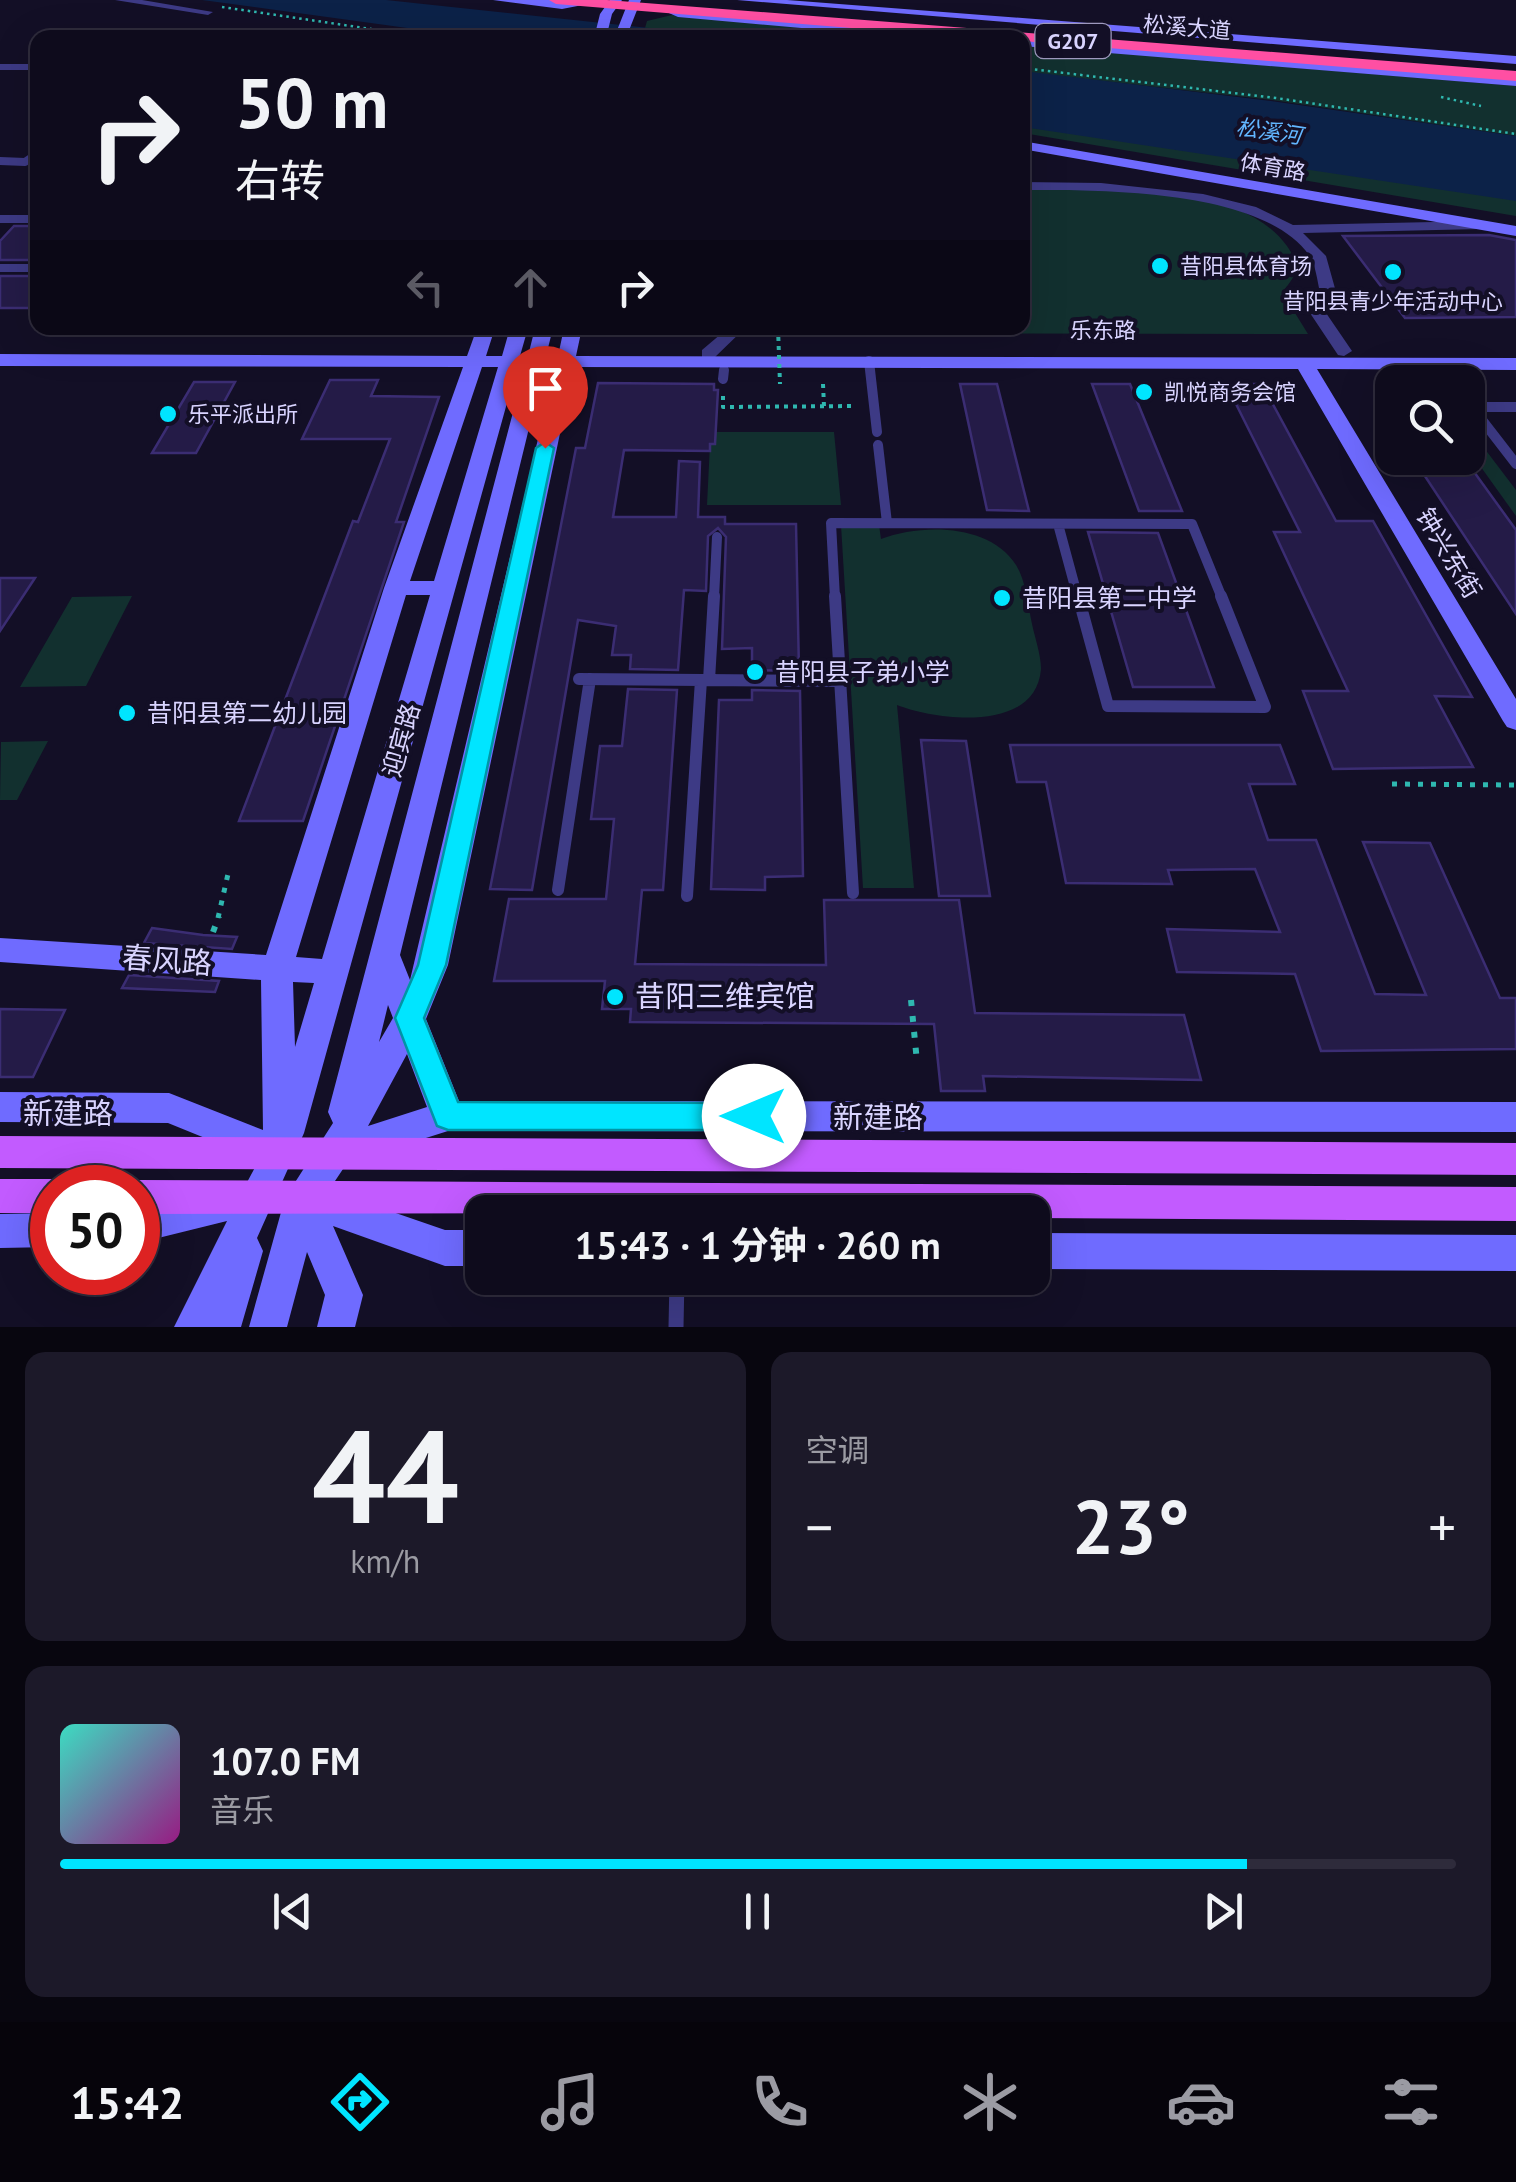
<!DOCTYPE html>
<html lang="zh">
<meta charset="utf-8">
<style>
:root{--surface:#0e0b1c;--page:#1c1929;--text:#f1f3f6;--muted:#9b9ba3;--line:#2e2b3b;--accent:#00e5ff}
body{margin:0;font-family:"PT Sans","Noto Sans SC",sans-serif;background:var(--page);color:var(--text);height:100vh;display:flex;flex-direction:column;font-size:38px;white-space:nowrap}
*{box-sizing:border-box;margin:0}
p{font-size:32px;color:var(--muted)}
.icon{flex:none;width:55px;height:55px;fill:none;stroke:currentColor;stroke-width:2;stroke-linecap:round;stroke-linejoin:round}
.map{position:relative;height:1327px;overflow:hidden}
.sheet{display:flex;flex-direction:column;gap:25px;padding:25px;background:#08060f;flex:1}
.sheet>*{flex:none}
.banner{position:absolute;left:30px;top:30px;width:1000px;height:305px;border-radius:20px;box-shadow:0 10px 40px #0002,0 0 0 2px var(--line);background:#0e0b1c;color:var(--text);overflow:hidden}
.fabs{position:absolute;left:1375px;top:365px;display:grid;gap:20px}
.fabs a{display:grid;place-items:center;width:110px;height:110px;border-radius:20px;background:var(--surface);box-shadow:0 10px 40px #0002,0 0 0 2px var(--line);font-size:50px}
.speed{position:absolute;left:30px;top:1165px;display:flex;gap:20px;font-size:50px;font-weight:700;text-align:center}
.speed>*{display:grid;place-content:center;width:130px;height:130px;border-radius:50%;background:var(--surface);box-shadow:0 10px 40px #0002,0 0 0 2px var(--line);line-height:1}
.speed .limit{border:15px solid #d22;background:#fff;color:#111}
.pin{position:absolute;display:grid;place-items:center;width:85px;height:85px;color:#fff;margin:-102px -42px;border-radius:50% 50% 50% 0;rotate:-45deg;box-shadow:0 0 10px #0007}
.pin .icon{rotate:45deg}
.me{position:absolute;width:110px;margin:-55px;rotate:270deg;stroke-linejoin:round;filter:drop-shadow(0 0 8px #0008)}
.turn{display:flex;align-items:center;gap:35px;height:210px;padding:0 40px;font-size:45px}
.turn .icon{width:130px;height:130px;stroke-width:2.5}
.turn b{display:block;font-size:70px;line-height:85px}
.lanes{display:flex;align-items:center;height:95px;padding:0 40px;background:#0003;justify-content:center;gap:50px;direction:ltr}
.lanes .off{opacity:.35}
.big{font-size:75px;font-weight:700;line-height:1.1}
.sheet .card{flex:1;display:flex;flex-direction:column;justify-content:center;gap:15px;min-width:0;padding:0 35px;border-radius:20px;background:var(--page)}
.sheet .dial{align-items:center;gap:0}
.dial b{font-size:130px;line-height:1}
.song{display:flex;align-items:center;gap:30px}
.cover{width:120px;height:120px;border-radius:15px;background:linear-gradient(135deg,hsl(170 70% 55%),hsl(310 70% 35%))}
.played{height:10px;border-radius:5px;background:linear-gradient(90deg,var(--accent) 85%,var(--line) 85%)}
.keys{display:flex;justify-content:space-around;direction:ltr}
.heat{display:flex;justify-content:space-between;align-items:center;font-size:55px;direction:ltr}
.sheet .tiles{flex:1;display:grid;gap:25px;grid-template-columns:1fr 1fr}
.card:last-child{grid-column:span 2}
.trip{position:absolute;left:465px;top:1195px;width:585px;height:100px;border-radius:20px;background:var(--surface);box-shadow:0 10px 40px #0002,0 0 0 2px var(--line);font-weight:700;line-height:100px;text-align:center}
.tab-bar{display:flex;height:160px;justify-content:space-around;align-items:center;background:#06040b;color:var(--muted)}
.tab-bar .icon{width:70px;height:70px}
.tab-bar .on{color:var(--accent)}
.tab-bar b{font-size:45px;color:var(--text)}
.map>svg:first-child{display:block}
.green{fill:#12302f}
.water{fill:#0c2248}
.building{fill:#241b47;stroke:#3b2d73;stroke-width:2.5}
.lines{fill:none;stroke-linecap:round;stroke-linejoin:round}
.path-far3{stroke:#2fb8b0;stroke-width:2.5;stroke-dasharray:2.5 4;stroke-linecap:butt}
.path-far2{stroke:#2fb8b0;stroke-width:4;stroke-dasharray:4 5;stroke-linecap:butt}
.path-far1{stroke:#2fb8b0;stroke-width:5;stroke-dasharray:5 8;stroke-linecap:butt}
.path{stroke:#2fb8b0;stroke-width:6;stroke-dasharray:6 10;stroke-linecap:butt}
.lane-far3{stroke:#3d3a85;stroke-width:8}
.lane-far2{stroke:#3d3a85;stroke-width:10}
.lane-far1{stroke:#3d3a85;stroke-width:12}
.lane{stroke:#3d3a85;stroke-width:15}
.street{fill:#3d3a85;fill-rule:evenodd}
.secondary{fill:#6f6bff;fill-rule:evenodd}
.primary{fill:#c25bff;fill-rule:evenodd}
.highway{fill:#ff4fa3;fill-rule:evenodd}
.path-bridge{stroke:#2fb8b0;stroke-width:4;stroke-dasharray:4 5;stroke-linecap:butt}
.route{fill:#00e5ff;stroke:#0095a6;stroke-width:2.5}
.poi-dot{fill:#00e5ff;stroke:#130f26;stroke-width:4}
.labels{text-anchor:middle;stroke-width:8;stroke-linejoin:round;paint-order:stroke}
.far-street-label{font-size:22px;fill:#d9d4ff;stroke:#130f26}
.shield{fill:#130f26;stroke:#9e99be;stroke-width:2.5}
.shield-label{font-size:22px;font-weight:bold;fill:#d9d4ff}
.far-water-label{font-size:22px;font-style:italic;fill:#62b6ff;stroke:#130f26}
.far-poi-label{font-size:22px;fill:#d9d4ff;stroke:#130f26;text-anchor:start}
.street-label{font-size:25px;fill:#d9d4ff;stroke:#130f26}
.poi-label{font-size:25px;fill:#d9d4ff;stroke:#130f26;text-anchor:start}
.near-street-label{font-size:30px;fill:#d9d4ff;stroke:#130f26}
.near-poi-label{font-size:30px;fill:#d9d4ff;stroke:#130f26;text-anchor:start}
</style>
<div class="map">
<svg width="1516" height="1327" viewBox="0 0 1516 1327">
<rect width="100%" height="100%" fill="#130f26"/>
<!-- green -->
<path class="green" d="M672,15L933,37L726,38L645,28L647,21Z
M1022,45L1516,86V136L1272,100L1023,72Z
M1022,125L1516,197V216L1023,133Z
M1023,190C1097,190 1239,179 1287,246C1301,266 1297,275 1282,292L1308,334L788,333V328H1022Z
M711,432H834L841,505H707L710,444H715Z
M1468,436H1475L1516,490V516L1468,449Z
M841,525H879L881,539C921,524 989,523 1016,565C1026,581 1028,605 1032,624C1035,638 1041,655 1041,669C1036,734 935,720 897,705L914,888H863Z
M132,596L86,686L20,687L72,597Z
M48,741L17,800H0L1,742Z"/>
<!-- water -->
<path class="water" d="M202,0H386L734,37H473Z
M1023,71L1271,101L1516,136V201L1023,127Z"/>
<!-- building -->
<path class="building" d="M14,226H38V260H0V241Z
M1489,235L1516,240V317L1405,318L1343,236Z
M0,276H38V308H0Z
M330,380H378L371,396L439,397L396,522H404L303,821H239L353,521L358,522L390,439H302Z
M194,382H235L196,453H152Z
M598,383L714,384V390H718L715,444H710V451L624,450L613,517H676L679,461L700,462L698,517H725V524H796L799,671L752,670V648L722,649L726,537L718,528L708,536L706,591L684,590L678,670L630,669L631,655H612L616,626L578,620L532,890L490,889L576,448H585Z
M960,384H997L1029,511L987,510Z
M1092,384H1130L1182,511H1139Z
M1226,384H1262L1336,521H1373L1472,697L1435,696L1473,767L1333,769L1303,691H1348L1274,532H1300Z
M1413,458H1464L1516,530V614Z
M1088,532L1158,533L1214,687H1133Z
M0,578H35L0,631Z
M628,689L677,690L663,890H642L635,964L826,965L824,900H959L975,1013L1184,1015L1201,1080L983,1076L985,1091H941L934,1024L630,1022L631,1009H602L605,981H494L509,899H606L614,819H591L600,746H622Z
M752,690L800,691L803,876L765,877V890L711,889L719,700H752Z
M921,740L966,741L990,896H939Z
M1010,745H1280L1295,784H1249L1268,840H1316L1375,994L1426,995L1363,842L1430,843L1500,998H1516V1049L1321,1051L1295,974L1177,972L1167,929L1280,932L1255,869L1168,870L1172,884L1066,883L1046,782H1017Z
M152,928L203,935L237,937L232,949L144,943Z
M129,975L219,981L215,992L122,988Z
M0,1009L65,1010L33,1077H0Z"/>
<g class="lines">
<!-- path-far3 -->
<path class="path-far3" d="M222,7L432,38
M1022,68L1276,98L1516,134
M1441,97L1481,106"/>
<!-- path-far2 -->
<path class="path-far2" d="M823,384L824,406
M723,396V407L856,406"/>
<!-- path-far1 -->
<path class="path-far1" d="M1392,784L1516,785
M218,918L228,874"/>
<!-- path -->
<path class="path" d="M213,932L219,916
M911,1000L917,1062"/>
<!-- lane-far3 -->
<path class="lane-far3" d="M0,161L25,162L38,153
M0,219H38
M0,268H38
M1293,310H1316"/>
<!-- lane-far2 -->
<path class="lane-far2" d="M869,361L877,432
M723,379L724,370
M1472,407L1516,464
M1472,407H1516
M878,445L887,523
M1058,524L1078,598
M714,598L717,537
M835,598L831,523L1192,524L1222,598"/>
<!-- lane-far1 -->
<path class="lane-far1" d="M835,596L853,893
M1078,596L1108,706L1265,707L1221,596
M579,679L840,681
M709,680L714,596
M558,890L590,679
M687,896L701,680"/>
<!-- lane -->
<path class="lane" d="M676,1327L677,1278"/>
<!-- street -->
<path class="street" d="M115,0H142L213,12L208,15Z
M0,64H38V70H0Z
M38,116V124H32V118Z
M1022,182L1101,183L1203,194L1256,207L1293,225L1481,221L1488,225L1481,229L1303,233L1326,256L1336,292L1324,310L1352,351L1344,356L1338,355L1308,310L1320,292C1317,281 1316,265 1309,255C1261,188 1098,190 1022,190Z
M728,328H745L714,358H702V350Z"/>
<!-- secondary -->
<path class="secondary" d="M493,0H589L593,3L562,9Z
M610,0H622L612,14L606,38H594L600,14Z
M629,0H641L626,38H614Z
M737,0H787L1516,56V64Z
M666,5L680,11L968,38H914L678,17L662,10Z
M1022,38L1516,78V86L1022,46Z
M1022,141L1516,226V236L1022,149Z
M477,328H495L486,356H502L510,328H528L520,356H528L535,328H553L546,356H558L564,328H582L576,356L1516,358V370L1317,369L1516,699V730L1507,727L1503,721L1298,369L574,367L448,965L426,1019L459,1101L1516,1102V1132L448,1131L347,1163L329,1190L445,1230H482V1266H445L333,1226L363,1295L355,1327H317L325,1295L307,1252L287,1327H249L285,1198L333,1123L328,1112L525,367H517L304,1133L257,1238L263,1251L241,1327H174L227,1221L138,1243V1209L220,1190L233,1195L236,1203L259,1160L168,1123L0,1122V1092L169,1093L263,1130L261,980L0,962V938L266,955L384,588L463,367L0,366V354L467,356ZM482,367H498L434,581H410ZM544,367H555L410,980L400,955ZM406,595H430L322,959L296,957ZM293,982L314,983L295,1047ZM388,1005L393,1018L379,1042ZM407,1054L427,1107L368,1126Z
M52,1213V1247L0,1248V1214Z
M1032,1233L1516,1235V1271L1032,1269Z"/>
<!-- primary -->
<path class="primary" d="M0,1136L1516,1143V1175L0,1168Z
M0,1179H52L66,1188H52V1213H0Z
M138,1180L1516,1187V1221L1032,1218V1212L138,1214V1188H124Z"/>
<!-- highway -->
<path class="highway" d="M549,0H607L1516,71V81L1022,41V38H975L556,4Z"/>
<!-- path-bridge -->
<path class="path-bridge" d="M778,328L780,384"/>
</g>
<!-- route -->
<path class="route" d="M545,442L554,448L446,965L424,1018L458,1102L754,1103L765,1107L770,1116L765,1126L754,1130H448L437,1126L395,1018L418,965L536,448Z"/>
<!-- markers -->
<g class="poi-dot">
<circle cx="1160" cy="266" r="10"/>
<circle cx="1393" cy="272" r="10"/>
<circle cx="1144" cy="392" r="10"/>
<circle cx="168" cy="414" r="10"/>
<circle cx="1002" cy="598" r="10"/>
<circle cx="755" cy="672" r="10"/>
<circle cx="127" cy="713" r="10"/>
<circle cx="615" cy="997" r="10"/>
</g>
<g class="labels">
<!-- far-street labels -->
<g class="far-street-label">
<text transform="translate(1187 27) rotate(5)" y="8">松溪大道</text>
<text transform="translate(1273 167) rotate(10)" y="8">体育路</text>
<text x="1103" y="338">乐东路</text>
</g>
<!-- shield labels -->
<rect class="shield" x="1035.5" y="24" width="75" height="34" rx="8"/>
<g class="shield-label">
<text x="1073" y="49">G207</text>
</g>
<!-- far-water labels -->
<g class="far-water-label">
<text transform="translate(1269 131) rotate(8)" y="8">松溪河</text>
</g>
<!-- far-poi labels -->
<g class="far-poi-label">
<text x="1180" y="274">昔阳县体育场</text>
<text x="1393" y="309" text-anchor="middle">昔阳县青少年活动中心</text>
<text x="1164" y="400">凯悦商务会馆</text>
<text x="188" y="422">乐平派出所</text>
</g>
<!-- street labels -->
<g class="street-label">
<text transform="translate(1449 553) rotate(59)" y="9">钟兴东街</text>
<text transform="translate(401 740) rotate(-74)" y="9">迎宾路</text>
</g>
<!-- poi labels -->
<g class="poi-label">
<text x="1022" y="607">昔阳县第二中学</text>
<text x="775" y="681">昔阳县子弟小学</text>
<text x="147" y="722">昔阳县第二幼儿园</text>
</g>
<!-- near-street labels -->
<g class="near-street-label">
<text transform="translate(167 961) rotate(4)" y="10">春风路</text>
<text x="68" y="1124">新建路</text>
<text x="878" y="1128">新建路</text>
</g>
<!-- near-poi labels -->
<g class="near-poi-label">
<text x="635" y="1007">昔阳三维宾馆</text>
</g>
</g>
</svg>
<div class="fabs">
<a><svg class="icon" aria-label="search" viewBox="0 0 24 24"><circle cx="10" cy="10" r="6"/><path d="M15 15l6 6"/></svg></a>
</div>
<div class="speed"><div class="limit">50</div></div>
<div class="pin" style="left:545px;top:448px;background:#d93025"><svg class="icon" aria-label="arrive" viewBox="0 0 24 24"><path d="M6 21V4h12l-3 4 3 4H6"/></svg></div>
<svg class="me" style="left:754px;top:1116px" viewBox="-20 -20 40 40"><circle r="19" fill="#fff"/><path d="M0-13L10 11 0 6-10 11z" fill="#00e5ff"/></svg>
<div class="trip">15:43 · 1 分钟 · 260 m</div>
<div class="banner">
<div class="turn"><svg class="icon" aria-label="right" viewBox="0 0 24 24"><path d="M7 20v-9h11M14 6l5 5-5 5"/></svg><div><b>50 m</b>右转</div></div>
<div class="lanes"><svg class="icon off" aria-label="left" viewBox="0 0 24 24"><path d="M17 20v-9H6M10 6l-5 5 5 5"/></svg><svg class="icon off" aria-label="ahead" viewBox="0 0 24 24"><path d="M12 20V5M6 11l6-6 6 6"/></svg><svg class="icon" aria-label="right" viewBox="0 0 24 24"><path d="M7 20v-9h11M14 6l5 5-5 5"/></svg></div>
</div>
</div>
<section class="sheet">
<div class="tiles">
<div class="card dial"><b>44</b><p>km/h</p></div>
<div class="card"><p>空调</p>
<div class="heat"><a>−</a><b class="big">23°</b><a>+</a></div>
</div>
<div class="card">
<div class="song"><i class="cover"></i><div><b>107.0 FM</b><p>音乐</p></div></div>
<div class="played"></div>
<div class="keys"><svg class="icon" aria-label="previous" viewBox="0 0 24 24"><path d="M18 5L8 12l10 7zM5 5v14"/></svg><svg class="icon" aria-label="pause" viewBox="0 0 24 24"><path d="M8 5v14M16 5v14"/></svg><svg class="icon" aria-label="next" viewBox="0 0 24 24"><path d="M6 5l10 7-10 7zM19 5v14"/></svg></div>
</div>
</div>
</section>
<nav class="tab-bar">
<b>15:42</b>
<svg class="icon on" aria-label="directions" viewBox="0 0 24 24"><path d="M12 3l9 9-9 9-9-9zM9 14v-3h6M13 9l2 2-2 2"/></svg>
<svg class="icon" aria-label="music" viewBox="0 0 24 24"><path d="M9 18V5l10-2v13"/><circle cx="6" cy="18" r="3"/><circle cx="16" cy="16" r="3"/></svg>
<svg class="icon" aria-label="phone" viewBox="0 0 24 24"><path d="M5 4h4l2 5-3 2q2 4 5 5l2-3 5 2v4C11 20 4 13 5 4z"/></svg>
<svg class="icon" aria-label="climate" viewBox="0 0 24 24"><path d="M12 3v18M4 7l16 10M4 17L20 7"/></svg>
<svg class="icon" aria-label="car" viewBox="0 0 24 24"><path d="M5 17H2v-5l4-1 3-4h7l3 4 3 1v5h-3M9 17h6M6 11h13"/><circle cx="7" cy="17" r="2"/><circle cx="17" cy="17" r="2"/></svg>
<svg class="icon" aria-label="filters" viewBox="0 0 24 24"><path d="M4 7h16M4 17h16"/><circle cx="9" cy="7" r="2"/><circle cx="15" cy="17" r="2"/></svg>
</nav>
